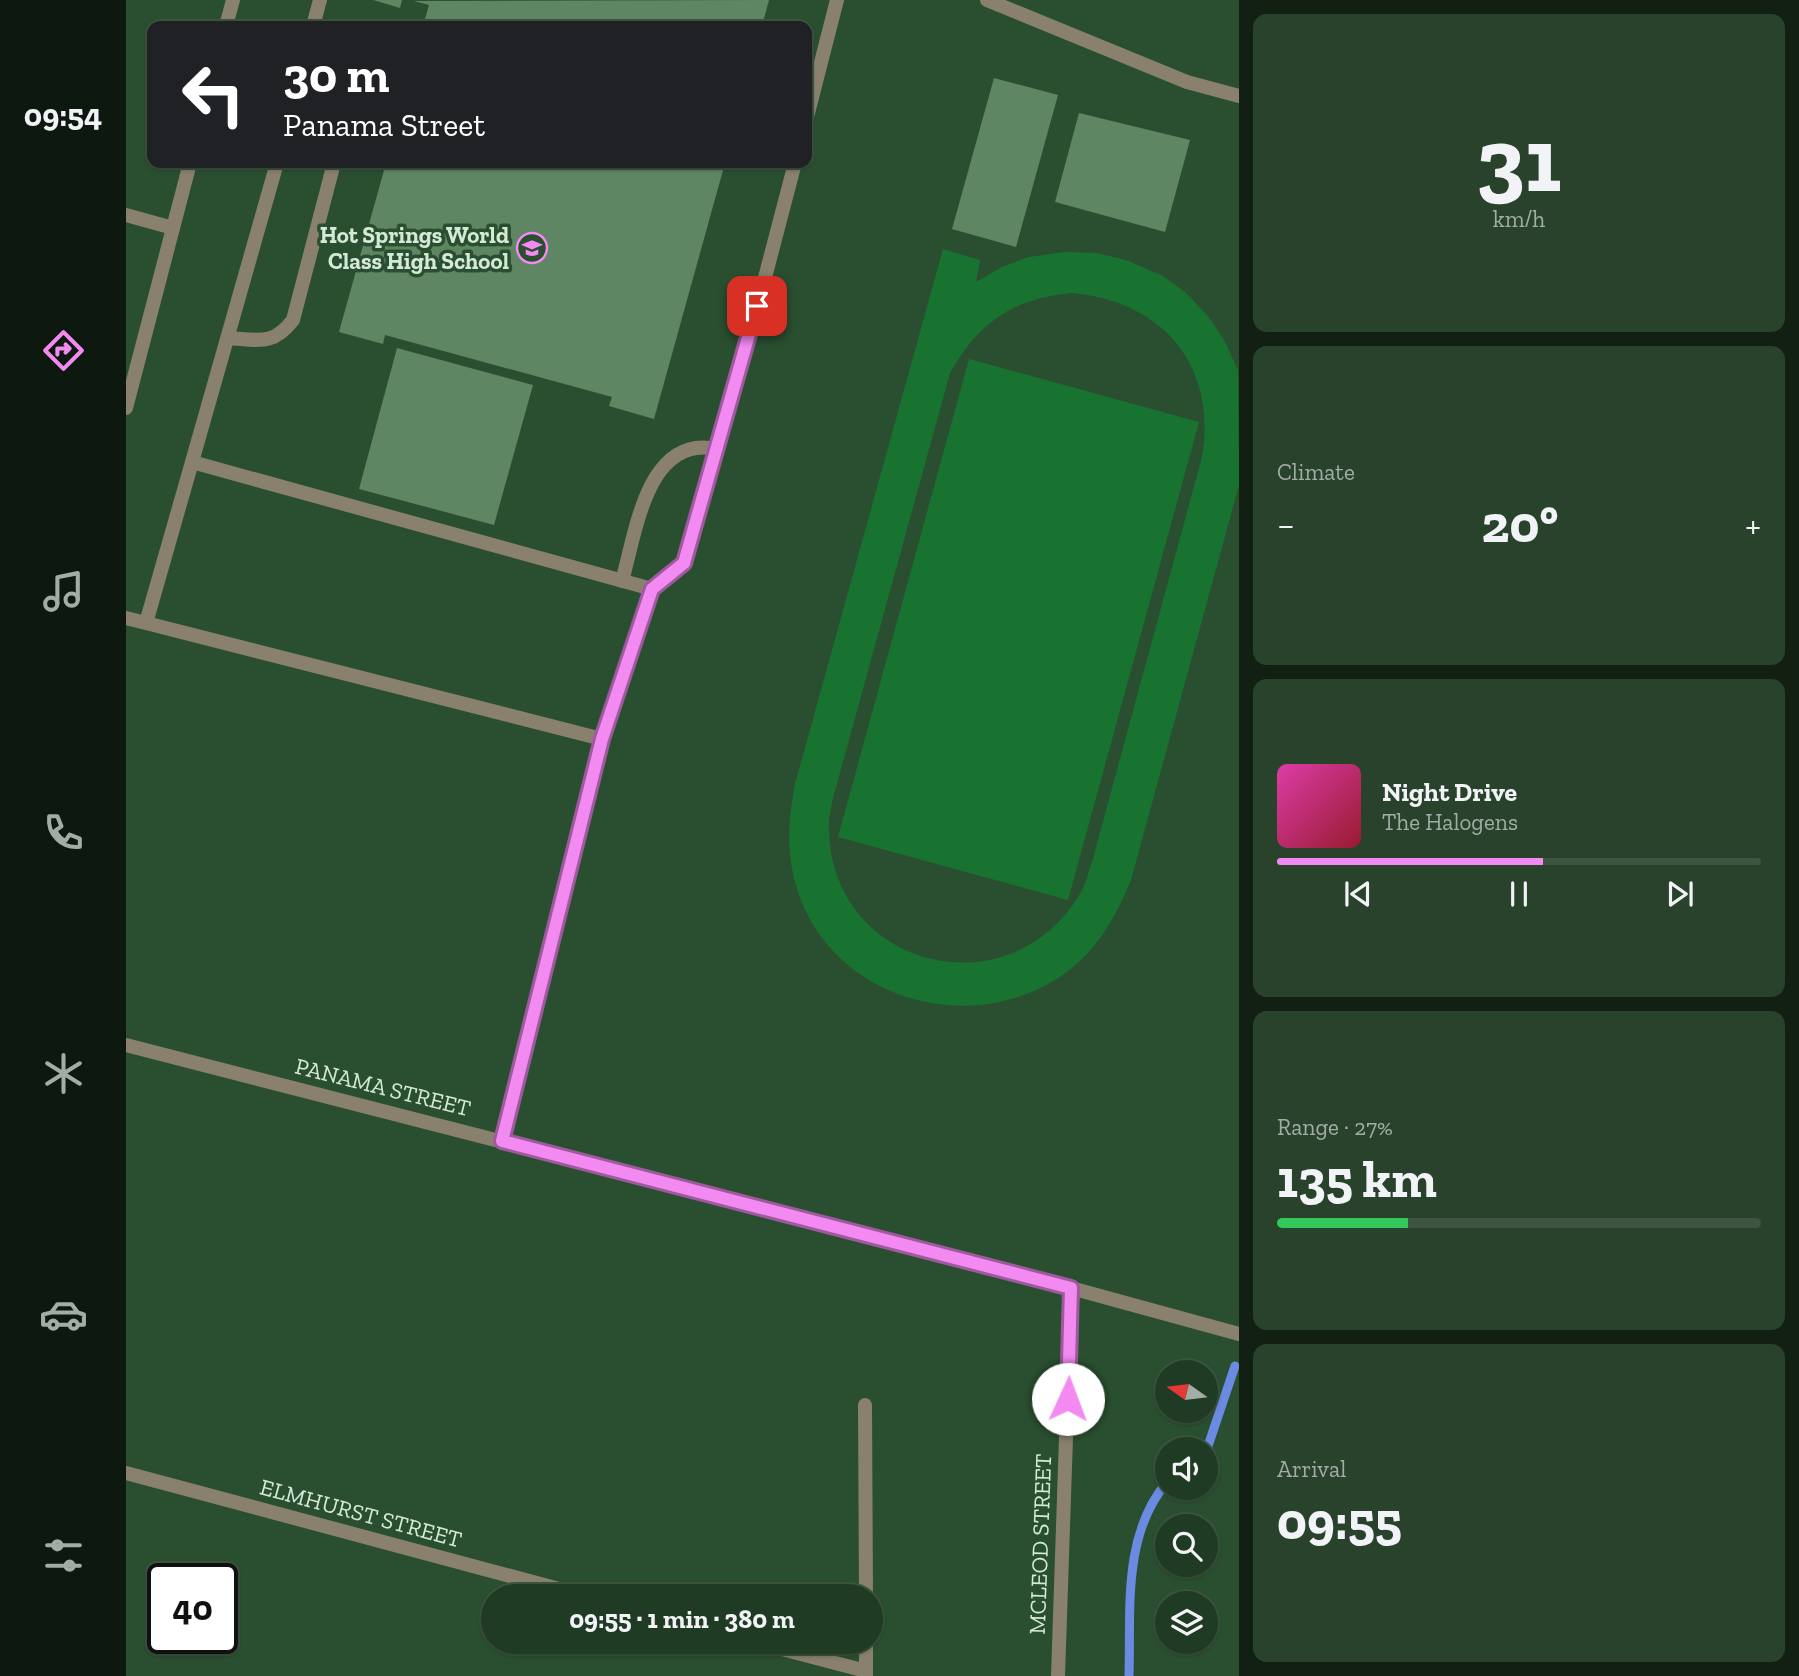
<!DOCTYPE html>
<meta charset="utf-8">
<style>
:root{--surface:#203b24;--page:#28422c;--text:#f1f3f6;--muted:#a2ada6;--line:#3d5541;--accent:#f38af1}
body{margin:0;font-family:"Zilla Slab",serif;background:var(--page);color:var(--text);height:100vh;display:flex;flex-direction:column;font-size:26px;white-space:nowrap}
*{box-sizing:border-box;margin:0}
p{font-size:23px;color:var(--muted)}
.icon{flex:none;width:38px;height:38px;fill:none;stroke:currentColor;stroke-width:2;stroke-linecap:round;stroke-linejoin:round}
.map{position:relative;flex:1;overflow:hidden}
.side{display:flex;flex-direction:column;gap:14px;padding:14px;background:#122014;width:560px}
.side>*{flex:none}
.hud{position:absolute;left:21px;top:21px;width:665px;height:147px;border-radius:14px;box-shadow:0 2px 5px #0004,0 0 0 2px var(--line);background:#202124;color:#fff;overflow:hidden}
.needle{width:46px;rotate:284deg}
.controls{position:absolute;left:1029px;top:1360px;display:grid;gap:14px}
.controls a{display:grid;place-items:center;width:63px;height:63px;border-radius:50%;background:var(--surface);box-shadow:0 2px 5px #0004,0 0 0 2px var(--line);font-size:35px}
.speed{position:absolute;left:21px;top:1563px;display:flex;gap:14px;font-size:35px;font-weight:700;text-align:center}
.speed>*{display:grid;place-content:center;width:91px;height:91px;border-radius:50%;background:var(--surface);box-shadow:0 2px 5px #0004,0 0 0 2px var(--line);line-height:1}
.speed .limit{border:4px solid #111;border-radius:10px;background:#fff;color:#111}
.pin{position:absolute;display:grid;place-items:center;width:60px;height:60px;color:#fff;margin:-30px;border-radius:14px;box-shadow:0 4px 10px #0006}
.me{position:absolute;width:77px;margin:-38px;rotate:2deg;stroke-linejoin:round;filter:drop-shadow(0 0 5px #0008)}
.turn{display:flex;align-items:center;gap:24px;height:147px;padding:0 21px;font-size:32px}
.turn .icon{width:91px;height:91px;stroke-width:2.5}
.turn b{display:block;font-size:49px;line-height:60px}
.big{font-size:52px;font-weight:700;line-height:1.1}
.side .card{flex:1;display:flex;flex-direction:column;justify-content:center;gap:10px;min-width:0;padding:0 24px;border-radius:14px;background:var(--page)}
.side .dial{align-items:center;gap:0}
.dial b{font-size:91px;line-height:1}
.song{display:flex;align-items:center;gap:21px}
.cover{width:84px;height:84px;border-radius:10px;background:linear-gradient(135deg,hsl(320 70% 55%),hsl(350 70% 35%))}
.played{height:7px;border-radius:4px;background:linear-gradient(90deg,var(--accent) 55%,var(--line) 55%)}
.keys{display:flex;justify-content:space-around;direction:ltr}
.heat{display:flex;justify-content:space-between;align-items:center;font-size:38px;direction:ltr}
.charge{height:10px;border-radius:5px;background:linear-gradient(90deg,#34c759 27%,var(--line) 0)}
.trip{position:absolute;left:355px;top:1584px;width:402px;height:70px;border-radius:35px;background:var(--surface);box-shadow:0 2px 5px #0004,0 0 0 2px var(--line);font-weight:700;line-height:70px;text-align:center}
main{display:flex;flex:1;min-height:0}
.tab-bar{display:flex;flex-direction:column;width:126px;justify-content:space-around;align-items:center;background:#0d180e;color:var(--muted)}
.tab-bar .icon{width:49px;height:49px}
.tab-bar .on{color:var(--accent)}
.tab-bar b{font-size:32px;color:var(--text)}
.map>svg:first-child{display:block}
.green{fill:#187331;fill-rule:evenodd}
.lines{fill:none;stroke-linecap:round;stroke-linejoin:round}
.stream{stroke:#6b8ae2;stroke-width:9}
.building{fill:#5f8663}
.service{stroke:#89816d;stroke-width:14}
.minor{stroke:#89816d;stroke-width:14}
.tertiary{stroke:#89816d;stroke-width:14}
.route-casing{stroke:#9e5a9d;stroke-width:18}
.route{stroke:#f38af1;stroke-width:12}
.labels{text-anchor:middle;stroke-width:7;stroke-linejoin:round;paint-order:stroke}
.poi-label{font-size:23px;font-weight:bold;fill:#d4e9d6;stroke:#2a4f30;text-anchor:end}
.street-label{font-size:23px;fill:#d4e9d6;stroke:#2a4f30}
</style>
<main>
<nav class="tab-bar">
<b>09:54</b>
<svg class="icon on" aria-label="directions" viewBox="0 0 24 24"><path d="M12 3l9 9-9 9-9-9zM9 14v-3h6M13 9l2 2-2 2"/></svg>
<svg class="icon" aria-label="music" viewBox="0 0 24 24"><path d="M9 18V5l10-2v13"/><circle cx="6" cy="18" r="3"/><circle cx="16" cy="16" r="3"/></svg>
<svg class="icon" aria-label="phone" viewBox="0 0 24 24"><path d="M5 4h4l2 5-3 2q2 4 5 5l2-3 5 2v4C11 20 4 13 5 4z"/></svg>
<svg class="icon" aria-label="climate" viewBox="0 0 24 24"><path d="M12 3v18M4 7l16 10M4 17L20 7"/></svg>
<svg class="icon" aria-label="car" viewBox="0 0 24 24"><path d="M5 17H2v-5l4-1 3-4h7l3 4 3 1v5h-3M9 17h6M6 11h13"/><circle cx="7" cy="17" r="2"/><circle cx="17" cy="17" r="2"/></svg>
<svg class="icon" aria-label="filters" viewBox="0 0 24 24"><path d="M4 7h16M4 17h16"/><circle cx="9" cy="7" r="2"/><circle cx="15" cy="17" r="2"/></svg>
</nav>
<div class="map">
<svg width="1113" height="1676" viewBox="0 0 1113 1676">
<rect width="100%" height="100%" fill="#2a4f30"/>
<!-- green -->
<path class="green" d="M817,249L854,260L850,282L876,267L903,257L938,252L971,253L1000,260L1037,276L1059,292L1082,316L1098,340L1112,370L1113,485L1005,880C994,906 982,931 962,953C875,1045 710,1012 671,889C660,853 662,820 669,784ZM945,293C1036,300 1092,366 1076,457L966,862C962,873 959,887 952,897C880,1012 706,967 703,830C702,820 705,808 707,798L824,373C853,322 887,299 945,293Z
M843,359L1073,422L942,900L712,837Z"/>
<g class="lines">
<!-- stream -->
<path class="stream" d="M1080,1452L1109,1366
M1003,1676C1005,1610 996,1535 1041,1482"/>
</g>
<!-- building -->
<path class="building" d="M247,0H276L274,8Z
M643,0L636,26H297L303,5L288,1Z
M868,78L932,95L890,247L826,229Z
M953,113L1064,140L1039,232L929,202Z
M260,163H599L528,419L483,406L486,397L259,335L257,344L213,332Z
M271,348L407,385L368,525L233,489Z"/>
<g class="lines">
<!-- service -->
<path class="service" d="M861,0L1061,82L1113,96
M187,26L194,0
M681,117L711,0
M103,338C133,340 147,346 167,320L208,163
M66,462L151,163
M496,581C510,532 521,434 591,449
M526,589L558,563L619,354L669,163
M0,618L20,623L66,462L526,589L476,739L376,1141
M20,623L476,739"/>
<!-- minor -->
<path class="minor" d="M0,215L47,228
M739,1405L740,1596
M0,1473L459,1596
M629,1642L740,1671
M740,1642V1676"/>
<!-- tertiary -->
<path class="tertiary" d="M100,26L107,0
M0,408L64,163
M0,1045L945,1288L1113,1334
M932,1676L945,1288"/>
</g>
<g class="lines">
<!-- route casing -->
<g class="route-casing">
<path id="route" d="M631,306L558,563L526,589L476,739L376,1141L945,1288L942,1399"/>
</g>
<!-- route -->
<use href="#route" class="route"/>
</g>
<!-- icons -->
<defs>
<g id="school-ring" transform="scale(1.575)"><circle r="9.5" fill="#2a4f30" stroke="#f38af1" stroke-width="1.5"/><path d="M0-5L7-2L0 1L-7-2ZM-4 1L0 2.5L4 1V4Q0 6-4 4Z" fill="#f38af1"/></g>
</defs>
<g fill-rule="evenodd">
<use href="#school-ring" x="406" y="248"/>
</g>
<g class="labels">
<!-- poi labels -->
<g class="poi-label">
<text x="383" y="243">Hot Springs World<tspan x="383" dy="26">Class High School</tspan></text>
</g>
<!-- street labels -->
<g class="street-label">
<text transform="translate(257 1087) rotate(14)" y="8">PANAMA STREET</text>
<text transform="translate(235 1513) rotate(15)" y="8">ELMHURST STREET</text>
<text transform="translate(914 1544) rotate(-88)" y="8">MCLEOD STREET</text>
</g>
</g>
</svg>
<div class="controls">
<a><svg class="needle" viewBox="-14 -14 28 28"><path d="M0-13l5 13h-10z" fill="#e53935"/><path d="M0 13l5-13h-10z" fill="#a2ada6"/></svg></a>
<a><svg class="icon" aria-label="sound" viewBox="0 0 24 24"><path d="M4 9h4l5-4v14l-5-4H4zM17 9q2 3 0 6"/></svg></a>
<a><svg class="icon" aria-label="search" viewBox="0 0 24 24"><circle cx="10" cy="10" r="6"/><path d="M15 15l6 6"/></svg></a>
<a><svg class="icon" aria-label="layers" viewBox="0 0 24 24"><path d="M12 4l9 5-9 5-9-5zM3 14l9 5 9-5"/></svg></a>
</div>
<div class="speed"><div class="limit">40</div></div>
<div class="pin" style="left:631px;top:306px;background:#d93025"><svg class="icon" aria-label="arrive" viewBox="0 0 24 24"><path d="M6 21V4h12l-3 4 3 4H6"/></svg></div>
<svg class="me" style="left:942px;top:1399px" viewBox="-20 -20 40 40"><circle r="19" fill="#fff"/><path d="M0-13L10 11 0 6-10 11z" fill="#f38af1"/></svg>
<div class="trip">09:55 · 1 min · 380 m</div>
<div class="hud">
<div class="turn"><svg class="icon" aria-label="left" viewBox="0 0 24 24"><path d="M17 20v-9H6M10 6l-5 5 5 5"/></svg><div><b>30 m</b>Panama Street</div></div>
</div>
</div>
<section class="side">
<div class="card dial"><b>31</b><p>km/h</p></div>
<div class="card"><p>Climate</p>
<div class="heat"><a>−</a><b class="big">20°</b><a>+</a></div>
</div>
<div class="card">
<div class="song"><i class="cover"></i><div><b>Night Drive</b><p>The Halogens</p></div></div>
<div class="played"></div>
<div class="keys"><svg class="icon" aria-label="previous" viewBox="0 0 24 24"><path d="M18 5L8 12l10 7zM5 5v14"/></svg><svg class="icon" aria-label="pause" viewBox="0 0 24 24"><path d="M8 5v14M16 5v14"/></svg><svg class="icon" aria-label="next" viewBox="0 0 24 24"><path d="M6 5l10 7-10 7zM19 5v14"/></svg></div>
</div>
<div class="card"><p>Range · 27%</p><b class="big">135 km</b><div class="charge"></div></div>
<div class="card"><p>Arrival</p><b class="big">09:55</b></div>
</section>
</main>
